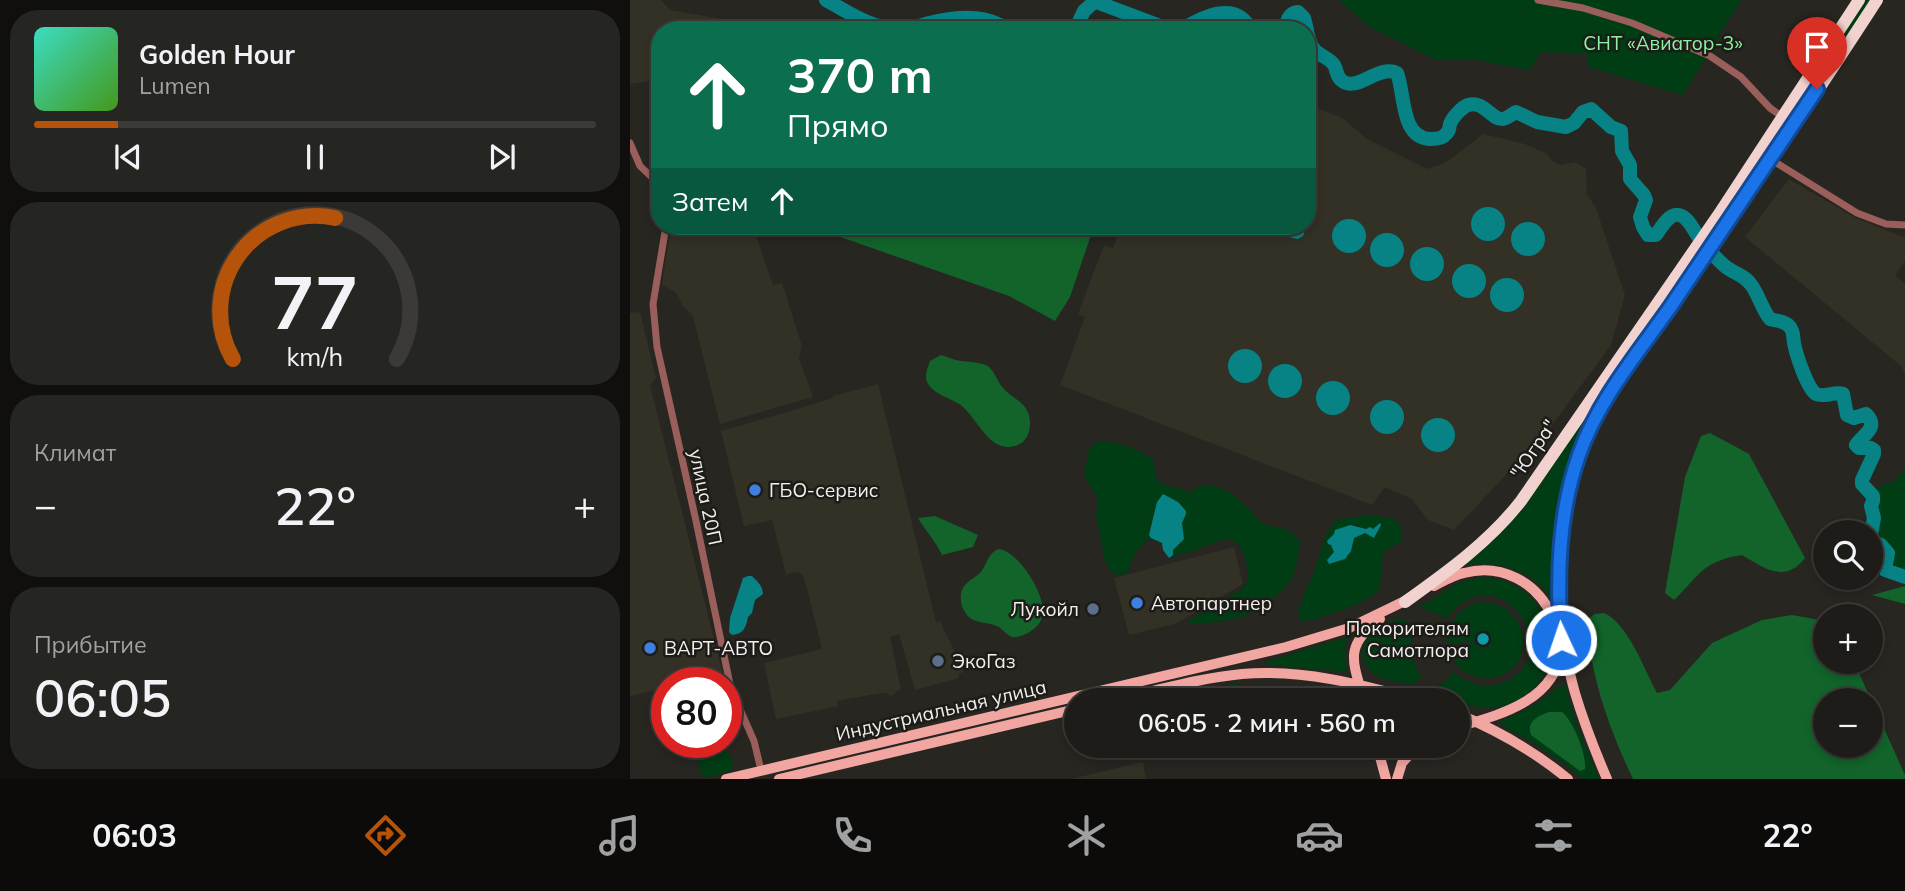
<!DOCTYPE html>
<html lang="ru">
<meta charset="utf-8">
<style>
:root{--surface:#1d1c19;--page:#252522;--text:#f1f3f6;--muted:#a0a1a2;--line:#3b3a38;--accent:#b45309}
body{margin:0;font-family:Mulish,sans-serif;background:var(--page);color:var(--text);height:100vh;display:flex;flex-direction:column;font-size:26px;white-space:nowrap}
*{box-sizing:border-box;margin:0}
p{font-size:23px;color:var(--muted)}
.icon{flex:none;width:38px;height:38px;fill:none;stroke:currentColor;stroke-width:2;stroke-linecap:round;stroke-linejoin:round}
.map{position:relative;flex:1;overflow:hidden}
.drawer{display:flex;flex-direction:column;gap:10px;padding:10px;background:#100f0e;width:630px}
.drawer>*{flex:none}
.banner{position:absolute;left:21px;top:21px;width:665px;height:214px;border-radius:28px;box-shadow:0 4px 10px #0003,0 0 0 2px var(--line);background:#0b6e4f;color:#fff;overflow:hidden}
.fabs{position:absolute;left:1183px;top:520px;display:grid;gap:14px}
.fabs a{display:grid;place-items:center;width:70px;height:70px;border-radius:50%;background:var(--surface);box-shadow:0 4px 10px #0003,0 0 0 2px var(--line);font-size:35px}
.speed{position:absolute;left:21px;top:667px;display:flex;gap:14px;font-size:35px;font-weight:700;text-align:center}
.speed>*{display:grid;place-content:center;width:91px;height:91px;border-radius:50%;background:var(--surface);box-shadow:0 4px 10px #0003,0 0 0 2px var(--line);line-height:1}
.speed .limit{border:10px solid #d22;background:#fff;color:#111}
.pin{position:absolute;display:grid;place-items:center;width:60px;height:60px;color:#fff;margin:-72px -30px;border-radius:50% 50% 50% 0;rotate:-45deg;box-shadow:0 0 7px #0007}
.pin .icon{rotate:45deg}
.me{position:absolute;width:77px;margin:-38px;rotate:357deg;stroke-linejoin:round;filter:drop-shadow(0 0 5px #0008)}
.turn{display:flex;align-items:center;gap:24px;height:147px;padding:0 21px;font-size:32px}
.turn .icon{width:91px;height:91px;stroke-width:2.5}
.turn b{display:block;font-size:49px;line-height:60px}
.then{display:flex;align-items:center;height:66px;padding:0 21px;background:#0003;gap:14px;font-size:26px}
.big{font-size:52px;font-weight:600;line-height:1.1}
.drawer .card{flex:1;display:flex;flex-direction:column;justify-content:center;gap:10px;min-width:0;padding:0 24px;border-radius:28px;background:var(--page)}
.drawer .dial{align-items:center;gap:0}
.dial svg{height:182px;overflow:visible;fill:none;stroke:var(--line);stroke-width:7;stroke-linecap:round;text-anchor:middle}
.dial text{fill:var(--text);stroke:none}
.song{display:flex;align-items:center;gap:21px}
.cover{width:84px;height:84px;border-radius:10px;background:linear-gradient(135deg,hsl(170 70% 55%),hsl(100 70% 35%))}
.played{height:7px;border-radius:4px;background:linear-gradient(90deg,var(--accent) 15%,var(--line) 15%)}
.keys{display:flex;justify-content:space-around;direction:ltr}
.heat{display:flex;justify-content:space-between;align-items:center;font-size:38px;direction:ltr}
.trip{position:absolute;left:434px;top:688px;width:406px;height:70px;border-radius:35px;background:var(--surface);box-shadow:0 4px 10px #0003,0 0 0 2px var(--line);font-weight:600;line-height:70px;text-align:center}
.tab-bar{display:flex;height:112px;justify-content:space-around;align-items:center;background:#0c0b0a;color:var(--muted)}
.tab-bar .icon{width:49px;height:49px}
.tab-bar .selected{color:var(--accent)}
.tab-bar b{font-size:32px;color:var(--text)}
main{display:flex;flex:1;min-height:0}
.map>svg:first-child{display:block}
.built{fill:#333026}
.green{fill:#003c14;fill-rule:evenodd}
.forest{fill:#12642b;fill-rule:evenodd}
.water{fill:#078385}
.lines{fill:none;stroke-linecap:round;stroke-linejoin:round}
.river{stroke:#078385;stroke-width:14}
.street{stroke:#9a5e5b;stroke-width:7}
.primary{stroke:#f1a6a1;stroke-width:10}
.highway{stroke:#f1d2cf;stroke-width:12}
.route-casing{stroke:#114b97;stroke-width:18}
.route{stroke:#1a73e8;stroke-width:12}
.shop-dot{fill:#3f7fe0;stroke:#1d1c18;stroke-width:2.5}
.service-dot{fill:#5c6f8a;stroke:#1d1c18;stroke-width:2.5}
.culture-dot{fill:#0f9aa8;stroke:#1d1c18;stroke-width:2.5}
.labels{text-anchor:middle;stroke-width:5;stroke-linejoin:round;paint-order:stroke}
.park-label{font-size:19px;fill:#8ef1a0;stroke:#1d1c18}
.street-label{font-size:19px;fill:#f1f0ed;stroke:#1d1c18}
.poi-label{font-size:19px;fill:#f1f0ed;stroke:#1d1c18;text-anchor:start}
</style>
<main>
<section class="drawer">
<div class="card">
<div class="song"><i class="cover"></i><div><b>Golden Hour</b><p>Lumen</p></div></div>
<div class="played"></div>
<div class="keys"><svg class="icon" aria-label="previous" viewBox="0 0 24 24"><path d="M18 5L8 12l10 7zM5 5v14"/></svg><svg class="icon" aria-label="pause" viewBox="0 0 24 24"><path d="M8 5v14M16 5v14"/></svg><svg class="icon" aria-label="next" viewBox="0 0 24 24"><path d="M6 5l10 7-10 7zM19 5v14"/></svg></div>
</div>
<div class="card dial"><svg viewBox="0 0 100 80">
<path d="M14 69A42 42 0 1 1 86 69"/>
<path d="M14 69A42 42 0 0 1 59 7" stroke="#b45309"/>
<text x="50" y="56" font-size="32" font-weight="700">77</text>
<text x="50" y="72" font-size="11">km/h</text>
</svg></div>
<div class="card"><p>Климат</p>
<div class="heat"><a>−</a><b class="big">22°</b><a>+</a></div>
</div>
<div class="card"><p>Прибытие</p><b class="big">06:05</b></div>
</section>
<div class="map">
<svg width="1275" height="779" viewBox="0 0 1275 779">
<rect width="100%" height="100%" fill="#272621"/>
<!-- built -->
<path class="built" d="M0,0H31L40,10L111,22L113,30H30V79L0,84Z
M677,104L712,118L737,139L797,169L815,163L853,134L895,144L917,154L922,161L930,165L946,162L956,169L957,194L966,208L995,295L981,345L919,429L824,530L798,520L782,499L755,487L742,505L430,385L455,317L448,314L474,245L483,248L491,226H677Z
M1159,179L1224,217L1275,238V261L1265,276L1275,283V375L1271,366L1115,237Z
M41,226H116L124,230L143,285L152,283L172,346L169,359L183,397L90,424L63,316L53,306L46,293L32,285Z
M10,312L26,378L20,385L93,675L60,682H37V688L0,696V313Z
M248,384L306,622L310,621L334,672L328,674L329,678L285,690L269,634L260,637L271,690L266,691V693L261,696L257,693H251L207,701L208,706L146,719L134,663L192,649L174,577L169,572L156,574L142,520L114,526L91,431L167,409L203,398V396Z
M604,547L613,584L545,624L499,635L484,578Z
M513,762L516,779H441Z"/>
<!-- green -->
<path class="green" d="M709,0H1111L1053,95L958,67L957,54L911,52L899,70L847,60H806L738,26Z
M1234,0H1241L1172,103L1169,101Z
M1166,105L1169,107L1097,217L1094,215Z
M1058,267L1061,268L955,426L924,606C909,572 873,561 838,565L837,563L862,542L894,507Z
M480,441L500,447L522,458C525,464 525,475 528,480C534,488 551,486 559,493L563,491L567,486C591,482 606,496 622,512C626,516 630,521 634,524C644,528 661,527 668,539C671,545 668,554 667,560C663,583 657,586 641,600C636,604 630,609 624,612C608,620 578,624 560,624L559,622L561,619L612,589L618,579L616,560L610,546L602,540L598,539L587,541L569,549L541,557L543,550L554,539L552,523L556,514L548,502L536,496L525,509L519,532L521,538L524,540L517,538C513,546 505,552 503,558C498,570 501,577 484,574L479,570L475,560L466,516L468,499L454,475L459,448L468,442Z
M1275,472V572L1260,569C1261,550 1262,548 1245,538L1249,522L1245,508L1248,505L1244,488L1265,481L1269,475Z
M737,515L762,518C771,523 773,532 771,542L755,551L753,554L750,586C747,590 747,592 743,595C733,604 683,622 671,621L668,613L674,594L683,575L696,535L704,522L711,519ZM749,523L745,538L735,533L724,538L721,551L715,559L699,564L698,560L705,552L701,545V536C721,519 721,528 743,529Z
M852,577C918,578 949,663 890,699C880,705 866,709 854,708C837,707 819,697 803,692L824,672C839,684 855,690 874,682C942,653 866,550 817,618L790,607L830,582Z
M846,603C862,601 875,605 885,618C891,625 894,634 893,643C891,688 829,690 818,648L845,642C849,649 856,650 861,643C863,634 856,629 847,634L845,640L817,645C817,625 827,610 846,603Z
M770,618L784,625C777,644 781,661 792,677L783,684C771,682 756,681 746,675C739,671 735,665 733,658C728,634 753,626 770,618Z
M717,637L715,654L717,672L639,665L634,662Z
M608,683L612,688C600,704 570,700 552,700V694L555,692Z
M930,685H933L936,687L945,720L969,779H953L936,765L902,742L871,725L870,722L872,720C895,711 912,702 930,685Z
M80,745C92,744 98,752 103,762L101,771L76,778L72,775C67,764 66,750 80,745Z"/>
<!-- forest -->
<path class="forest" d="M479,22L504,30H460L463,27Z
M179,226H464L440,297L425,321L379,296Z
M311,355C318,357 324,360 331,361C340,362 350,362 358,366C365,372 367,381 373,388C379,395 388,399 394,406C404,417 402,442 385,446C359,453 348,419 332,406C322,398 303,395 297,382C294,375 298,367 300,361Z
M1080,433L1119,454L1175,558C1155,584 1134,568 1112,555C1098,557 1081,562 1071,572C1061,581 1054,591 1044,600L1035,593L1055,477L1071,436Z
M305,516L348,535L343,547L312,555C306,542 296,531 288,518Z
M369,549C389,552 414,593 413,612C412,623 406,628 398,633C393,635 387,638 382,637C377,635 373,630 369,627C360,622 347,624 339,617C330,609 327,591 337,583C341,579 346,577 350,573C358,564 357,553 369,549Z
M1275,586V604L1242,595Z
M974,613C998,623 1015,671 1027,693L1040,690L1082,643L1132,620L1162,615L1195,621V662H1224L1275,775V779H1003C984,739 969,700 961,656C958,642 955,632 959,618L965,614ZM1195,700H1241V746H1195Z
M919,712H932C943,720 957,755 955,769L950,771L901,735C896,721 908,716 919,712Z"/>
<!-- water -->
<path class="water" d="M841 224a17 17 0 1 1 34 0a17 17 0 1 1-34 0Z
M702 236a17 17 0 1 1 34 0a17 17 0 1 1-34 0Z
M881 239a17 17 0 1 1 34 0a17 17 0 1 1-34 0Z
M660,226H674L675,231L673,236L668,239L662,238L658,233Z
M740 250a17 17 0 1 1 34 0a17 17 0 1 1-34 0Z
M780 264a17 17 0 1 1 34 0a17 17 0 1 1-34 0Z
M822 281a17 17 0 1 1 34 0a17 17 0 1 1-34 0Z
M860 295a17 17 0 1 1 34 0a17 17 0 1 1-34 0Z
M598 366a17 17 0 1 1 34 0a17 17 0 1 1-34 0Z
M638 381a17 17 0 1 1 34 0a17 17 0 1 1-34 0Z
M686 398a17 17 0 1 1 34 0a17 17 0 1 1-34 0Z
M740 417a17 17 0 1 1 34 0a17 17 0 1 1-34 0Z
M791 435a17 17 0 1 1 34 0a17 17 0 1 1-34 0Z
M533,494L548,502L556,511V514L552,523L554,539L543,550V555L539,558L533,550L532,543L521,538L519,535L527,502Z
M750,523L751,525L744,538L735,533L724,538L721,551L715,559L699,564L697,560L704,552L701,545L698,544L697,541L704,534L705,530L720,525L736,529L740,527L743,529Z
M118,576H122C127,581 133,586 133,594L125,600L122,613L118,617C116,627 114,634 102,635L99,632L100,618L113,578Z"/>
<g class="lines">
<!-- river -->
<path class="river" d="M196,0C218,12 240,28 267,29C278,30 288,26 299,23C325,17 356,13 378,30
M445,30L454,11L464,2L469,3L541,30
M551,30C574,16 606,0 621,30
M654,30C657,22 658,13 668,12L674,18L677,30
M677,32C679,37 680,44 683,48C688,56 699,57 704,65C707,70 706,75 711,80C726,94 748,64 767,73C775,92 770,139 801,139C806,139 813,138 816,134C820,130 819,129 820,124C822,118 832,107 838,105C853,100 861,119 872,119C876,119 882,114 886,112L907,122L936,127L944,123L953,112L961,109L981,127L991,131L992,151L1000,165V179L1014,195L1016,200L1010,217L1013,227L1018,235H1026C1031,228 1039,213 1049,215C1059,217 1064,232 1070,239C1078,249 1086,259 1096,267C1105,274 1115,275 1122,286C1129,296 1132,309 1140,319C1147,321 1155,321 1160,327C1164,332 1163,338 1164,343C1166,354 1177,388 1186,394C1194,398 1204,391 1213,394L1217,415L1224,418L1236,414C1250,428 1233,434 1226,445L1229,448H1241L1244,450V454L1232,480V484L1243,496V501L1241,506L1244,518L1241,535
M1241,541L1251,545L1258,553L1255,570L1275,577"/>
<!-- street -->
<path class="street" d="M908,0L953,8L1002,23L1080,56L1111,77L1140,108L1153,117
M0,143L10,166L30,185
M1140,159L1227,213L1256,224L1275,225
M36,226L23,304L27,347L66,521L101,689L124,741L131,770"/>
<!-- primary -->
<path class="primary" d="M804,586C814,581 823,575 834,573C871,563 907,582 922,616C933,640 938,668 945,693C954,723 965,751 977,779
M484,700C526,691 569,678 612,674C672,669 730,684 788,700
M734,700C723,662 713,646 750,619
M828,714C867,730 905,752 938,779
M828,727C869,715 926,701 931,649
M747,746L756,779
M96,779L656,647L719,628L781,598
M149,779L446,709
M767,779L772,763L787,746"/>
<!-- highway -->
<path class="highway" d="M775,602C817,572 859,542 891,501L1089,214L1229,0
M931,640C927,578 928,515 948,456C960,421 982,390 1003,360C1022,332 1041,305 1061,277C1124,186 1187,93 1247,0"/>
</g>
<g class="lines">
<!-- route casing -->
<g class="route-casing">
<path id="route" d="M931,640C927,578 928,514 949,455C968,400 1008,353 1041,306C1090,234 1138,161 1187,89"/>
</g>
<!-- route -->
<use href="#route" class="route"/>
</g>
<!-- markers -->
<g class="shop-dot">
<circle cx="125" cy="490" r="7"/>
<circle cx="507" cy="603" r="7"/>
<circle cx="20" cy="648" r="7"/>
</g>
<g class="service-dot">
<circle cx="463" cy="609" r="7"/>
<circle cx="308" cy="661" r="7"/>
</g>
<circle class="culture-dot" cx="853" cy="639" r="7"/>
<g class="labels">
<!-- park labels -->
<g class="park-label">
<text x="1033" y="50">СНТ «Авиатор-3»</text>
</g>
<!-- street labels -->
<g class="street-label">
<text transform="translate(903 449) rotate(-56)" y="7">"Югра"</text>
<text transform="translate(76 497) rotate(78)" y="7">улица 20П</text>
<text transform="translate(311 710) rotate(-13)" y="7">Индустриальная улица</text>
</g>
<!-- poi labels -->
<g class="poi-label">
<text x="139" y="497">ГБО-сервис</text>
<text x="521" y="610">Автопартнер</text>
<text x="449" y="616" text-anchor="end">Лукойл</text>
<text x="839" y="635" text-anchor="end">Покорителям<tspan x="839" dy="22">Самотлора</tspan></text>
<text x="34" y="655">ВАРТ-АВТО</text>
<text x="322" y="668">ЭкоГаз</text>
</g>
</g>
</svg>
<div class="fabs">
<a><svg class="icon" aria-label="search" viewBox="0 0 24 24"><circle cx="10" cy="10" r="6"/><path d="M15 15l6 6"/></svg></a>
<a>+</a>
<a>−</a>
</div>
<div class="speed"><div class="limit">80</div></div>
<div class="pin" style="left:1187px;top:89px;background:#d93025"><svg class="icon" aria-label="arrive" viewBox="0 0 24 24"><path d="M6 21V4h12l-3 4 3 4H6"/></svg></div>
<svg class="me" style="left:931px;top:640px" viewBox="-20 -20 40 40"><circle r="17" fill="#1a73e8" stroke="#fff" stroke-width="3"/><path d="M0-11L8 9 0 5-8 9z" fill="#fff"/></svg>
<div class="trip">06:05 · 2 мин · 560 m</div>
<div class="banner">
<div class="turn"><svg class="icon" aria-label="ahead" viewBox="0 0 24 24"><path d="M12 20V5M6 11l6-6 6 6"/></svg><div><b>370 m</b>Прямо</div></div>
<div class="then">Затем<svg class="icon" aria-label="ahead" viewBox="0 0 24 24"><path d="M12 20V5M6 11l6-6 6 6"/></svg></div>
</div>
</div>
</main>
<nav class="tab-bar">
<b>06:03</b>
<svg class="icon selected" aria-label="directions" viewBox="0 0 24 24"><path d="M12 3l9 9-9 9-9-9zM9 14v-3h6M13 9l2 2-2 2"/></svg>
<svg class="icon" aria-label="music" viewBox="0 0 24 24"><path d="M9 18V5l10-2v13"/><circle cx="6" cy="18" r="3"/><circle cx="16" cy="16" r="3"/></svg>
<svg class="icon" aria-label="phone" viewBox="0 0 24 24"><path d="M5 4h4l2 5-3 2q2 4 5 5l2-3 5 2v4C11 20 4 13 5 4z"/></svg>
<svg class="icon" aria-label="climate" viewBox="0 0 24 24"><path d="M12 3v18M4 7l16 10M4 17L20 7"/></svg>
<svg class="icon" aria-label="car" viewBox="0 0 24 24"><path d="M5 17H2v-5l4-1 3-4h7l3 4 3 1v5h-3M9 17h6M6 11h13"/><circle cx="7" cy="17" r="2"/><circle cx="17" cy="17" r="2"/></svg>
<svg class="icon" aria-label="filters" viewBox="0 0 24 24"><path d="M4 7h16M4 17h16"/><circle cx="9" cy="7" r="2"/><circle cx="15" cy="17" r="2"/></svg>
<b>22°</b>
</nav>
